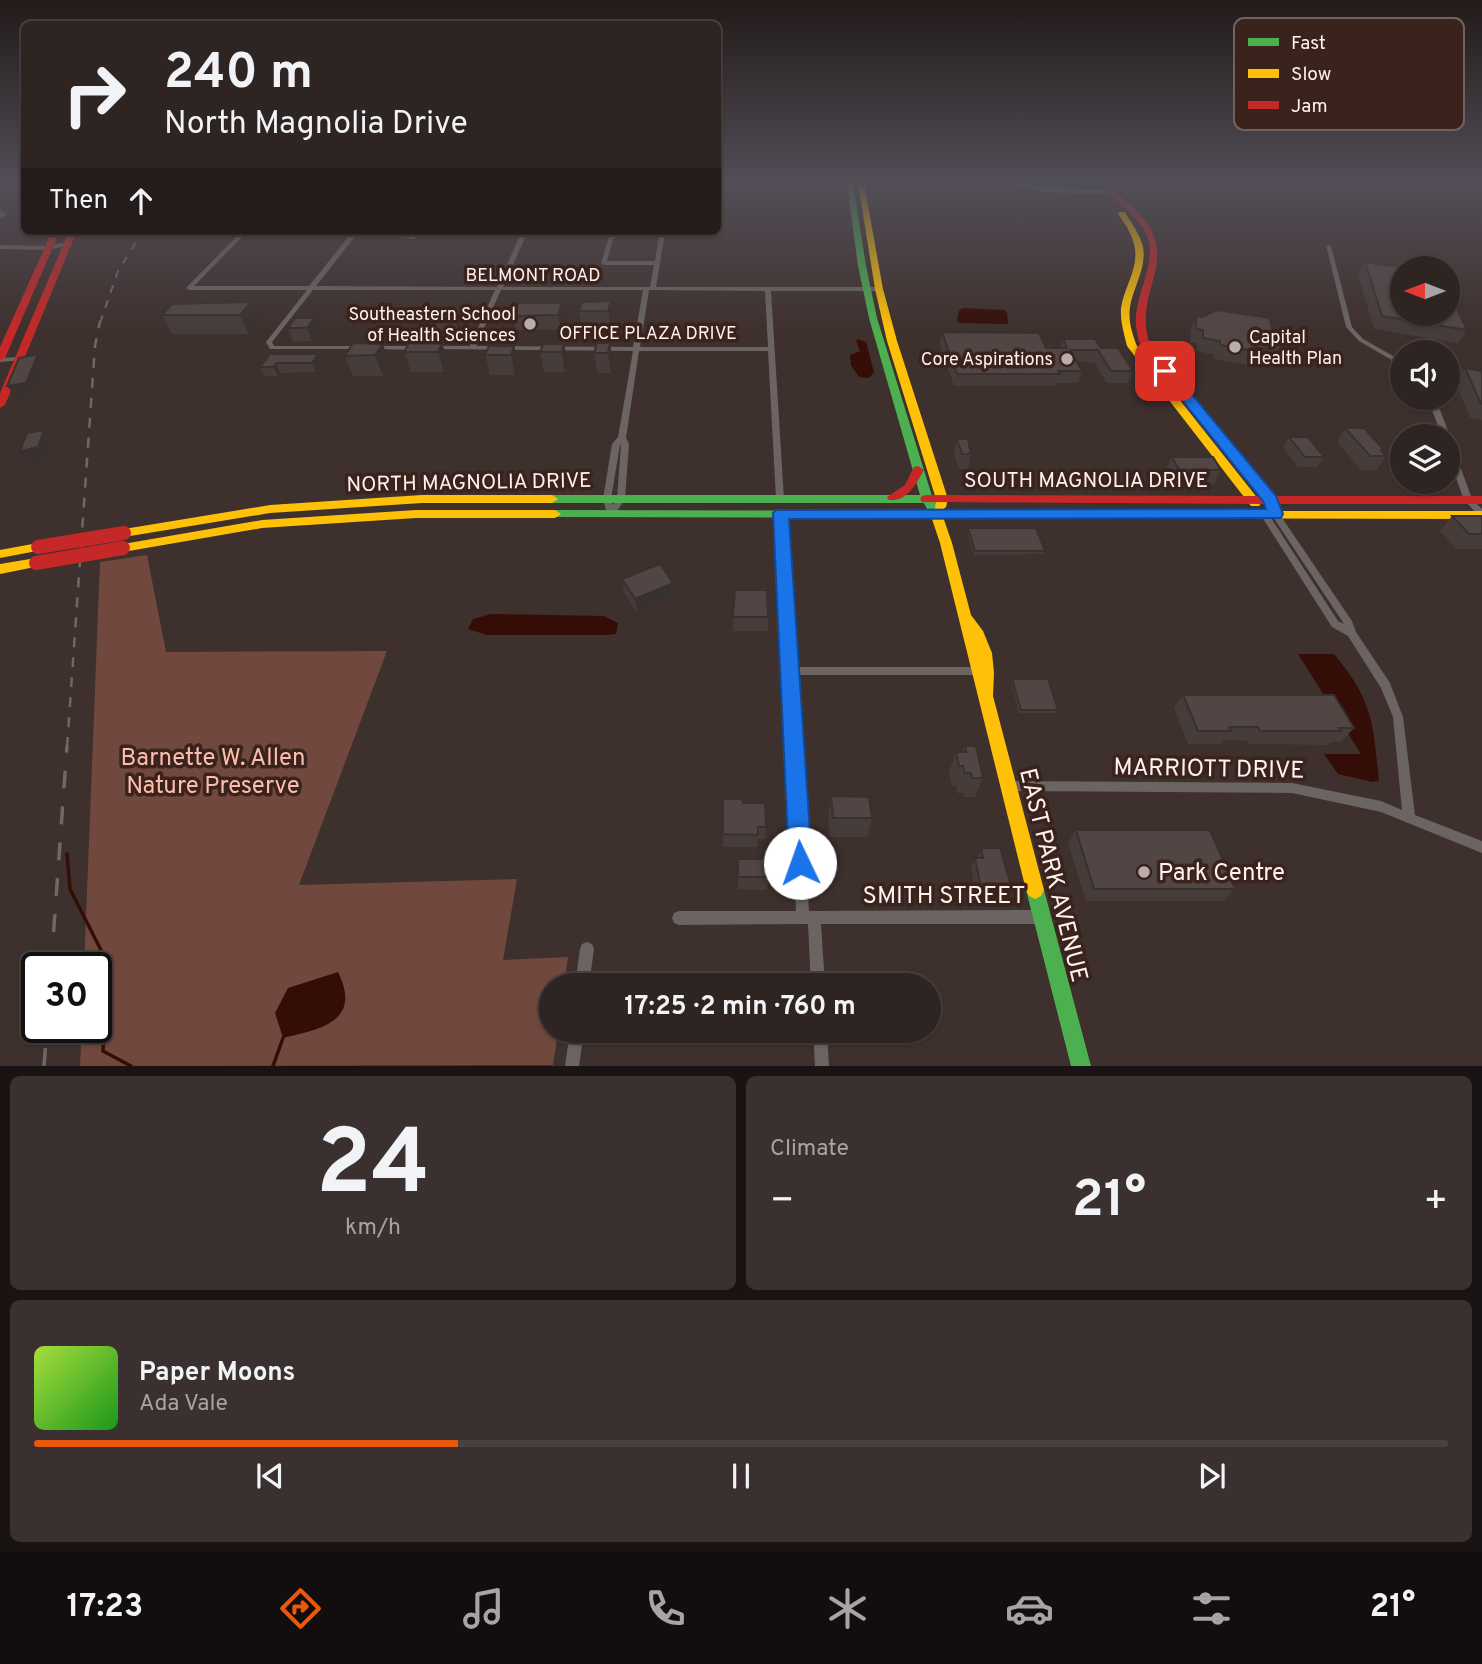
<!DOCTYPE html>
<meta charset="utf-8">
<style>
:root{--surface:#2e2422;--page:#3a302f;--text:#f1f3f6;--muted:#a7a4a5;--line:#494140;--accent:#ea580c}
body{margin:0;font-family:Overpass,sans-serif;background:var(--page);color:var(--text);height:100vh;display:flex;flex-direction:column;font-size:26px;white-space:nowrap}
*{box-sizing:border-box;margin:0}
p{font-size:23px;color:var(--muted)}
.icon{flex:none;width:38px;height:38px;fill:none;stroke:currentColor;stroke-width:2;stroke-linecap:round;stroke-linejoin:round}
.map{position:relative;height:1066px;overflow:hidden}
.details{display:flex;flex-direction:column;gap:10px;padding:10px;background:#191413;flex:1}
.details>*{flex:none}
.top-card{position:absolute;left:21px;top:21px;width:700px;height:214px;border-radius:10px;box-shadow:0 2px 5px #0004,0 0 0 2px var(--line);background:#2e2422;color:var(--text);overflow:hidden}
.needle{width:46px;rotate:270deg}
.controls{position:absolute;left:1390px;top:256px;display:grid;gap:14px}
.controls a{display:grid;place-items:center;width:70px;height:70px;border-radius:50%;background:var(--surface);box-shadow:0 2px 5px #0004,0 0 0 2px var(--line);font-size:35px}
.speed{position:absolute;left:21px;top:952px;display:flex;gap:14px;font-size:35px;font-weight:700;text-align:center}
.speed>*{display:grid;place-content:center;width:91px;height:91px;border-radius:50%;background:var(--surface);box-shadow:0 2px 5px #0004,0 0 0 2px var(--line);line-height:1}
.speed .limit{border:4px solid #111;border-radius:10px;background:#fff;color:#111}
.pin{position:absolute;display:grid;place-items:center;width:60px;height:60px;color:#fff;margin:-30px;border-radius:14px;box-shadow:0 4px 10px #0006}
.me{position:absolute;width:77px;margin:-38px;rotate:357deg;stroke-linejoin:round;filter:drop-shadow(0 0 5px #0008)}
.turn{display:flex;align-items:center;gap:24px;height:147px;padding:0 28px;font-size:32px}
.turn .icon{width:91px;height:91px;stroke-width:2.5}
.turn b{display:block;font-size:49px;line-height:60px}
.then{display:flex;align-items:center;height:66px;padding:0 28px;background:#0003;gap:14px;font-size:26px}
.big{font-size:52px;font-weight:700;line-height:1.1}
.details .widget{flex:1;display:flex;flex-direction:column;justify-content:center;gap:10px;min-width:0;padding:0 24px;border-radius:10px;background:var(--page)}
.details .dial{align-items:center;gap:0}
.dial b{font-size:91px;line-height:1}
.song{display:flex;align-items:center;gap:21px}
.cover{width:84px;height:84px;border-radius:10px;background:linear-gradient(135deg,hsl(80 70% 55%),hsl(120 70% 35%))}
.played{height:7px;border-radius:4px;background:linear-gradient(90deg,var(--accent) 30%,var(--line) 30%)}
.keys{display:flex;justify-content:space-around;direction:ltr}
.heat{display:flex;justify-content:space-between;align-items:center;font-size:38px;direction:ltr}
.details .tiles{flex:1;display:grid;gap:10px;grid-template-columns:1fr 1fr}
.widget:last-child{grid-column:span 2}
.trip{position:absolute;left:539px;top:973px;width:402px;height:70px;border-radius:35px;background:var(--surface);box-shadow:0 2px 5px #0004,0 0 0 2px var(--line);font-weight:700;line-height:70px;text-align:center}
.menu{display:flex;height:112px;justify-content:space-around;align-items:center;background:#120e0e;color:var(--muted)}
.menu .icon{width:49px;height:49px}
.menu .active{color:var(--accent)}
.menu b{font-size:32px;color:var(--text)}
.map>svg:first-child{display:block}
.green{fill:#70483d}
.water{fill:#340e06}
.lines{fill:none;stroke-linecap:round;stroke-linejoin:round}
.stream{stroke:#340e06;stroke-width:3.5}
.street{fill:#6b6463;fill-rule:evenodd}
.fast{fill:#4caf50;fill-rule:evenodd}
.slow{fill:#ffc107;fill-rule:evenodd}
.jam{fill:#c62828;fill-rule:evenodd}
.rail-far2{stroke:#716766;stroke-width:2;stroke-dasharray:8 8;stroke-linecap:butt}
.rail-far1{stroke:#716766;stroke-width:2.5;stroke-dasharray:10 10;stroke-linecap:butt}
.rail{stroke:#716766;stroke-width:3.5;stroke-dasharray:18 18;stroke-linecap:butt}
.jam-bridge{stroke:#c62828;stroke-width:14}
.wall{fill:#463c3a}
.shaded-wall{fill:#39312f}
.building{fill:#514643;stroke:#39312f;stroke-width:2}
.route{fill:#1a73e8;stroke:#114b97;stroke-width:2}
.poi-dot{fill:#bbadaa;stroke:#3a231c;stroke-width:2.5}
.labels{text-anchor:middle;stroke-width:7;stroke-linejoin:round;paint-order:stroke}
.far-street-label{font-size:18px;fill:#fff1ee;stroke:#3a231c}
.far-poi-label{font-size:18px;fill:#fff1ee;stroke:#3a231c;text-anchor:end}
.street-label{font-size:21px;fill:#fff1ee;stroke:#3a231c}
.near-park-label{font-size:24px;fill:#fdbdac;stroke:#3a231c}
.near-street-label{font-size:24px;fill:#fff1ee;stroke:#3a231c}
.near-poi-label{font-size:24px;fill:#fff1ee;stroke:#3a231c;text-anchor:start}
.key{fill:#3a231c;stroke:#75615b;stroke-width:2}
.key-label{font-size:19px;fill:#fff1ee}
</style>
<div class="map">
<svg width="1482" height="1066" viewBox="0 0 1482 1066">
<rect width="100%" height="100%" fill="#3e302d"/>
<!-- green -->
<path class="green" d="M147,555L166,652L387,651L299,885L517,879L503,960L568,957L564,985H551V1031H558L553,1065L80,1066L82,1027H96V968H84L100,562Z"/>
<!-- water -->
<path class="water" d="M963,308L1005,310L1007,312L1008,324L960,323L957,321L959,310Z
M858,339L866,342L874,372L869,378L859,377L851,365L850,355L860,351L856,341Z
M491,614L604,616L618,623L616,634L607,635H487L468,629L473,619Z
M1298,654H1334C1373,701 1373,722 1379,781L1372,782L1338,774L1324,754H1361Z
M338,972C362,1021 322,1029 283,1038L275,1013L288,988Z"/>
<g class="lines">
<!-- stream -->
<path class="stream" d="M67,854L70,889L107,962L103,1051L131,1066
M273,1066L283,1038"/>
<!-- street -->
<path class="street" d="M0,209L7,214L0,219Z
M242,231H248L194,286H309L353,231H399L400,235H412L422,231H429L413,239L396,237L394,234H357L316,286L497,287L522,231H528L503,287H650L654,265H604L601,263L609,237L622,231H662L665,233L656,287H879L882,289L879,291H771L784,499L780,502L776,499L768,351H639L626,438L629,444L625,499L614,516L611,517L607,514L603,499L612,444L618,437L633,351L432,349L431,348L434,346H470L495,290H313L272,342L274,346H361L364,348L363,349H270L266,342L307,290H189L186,288ZM623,235H659L655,261H607L613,239ZM501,290H643L633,347L476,346ZM649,290L765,291L768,347H640ZM621,444L617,499L613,505L611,499L620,445Z
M68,242L70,243V245L48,250L0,249V245L48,246Z
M1326,245L1331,246L1352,327L1363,339L1402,361V366L1359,341L1346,327Z
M375,346H417L420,348L417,350L373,349L372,348Z
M20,357L22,358V360L0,362V358Z
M1427,397H1435L1450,436L1449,438H1447V436H1442Z
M1447,439L1451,441L1472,499L1482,509V517L1479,516L1464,500L1447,453Z
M781,510L785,513L794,667H976L980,668L981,671L980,674L976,675H795L809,911L1041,910L1046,912L1048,917L1046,922L1041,924H821L825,985H811L808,924L679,925L674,923L672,918L674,913L679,911H796L777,513Z
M1264,511L1267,512L1338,621L1344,624L1271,514L1272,512H1278L1352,621L1356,632L1390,683L1403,717L1415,815L1482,841V853L1381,812L1292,793L1009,791L1005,790L1003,786L1005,782L1009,781L1292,783L1381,801L1402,810L1393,717L1381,688L1348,636L1332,627L1260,514Z
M587,942L592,944L594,949L589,985H575L580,949L582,944Z
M570,1031H584L579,1066H565Z
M813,1031H827L829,1066H815Z"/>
<!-- fast -->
<path class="fast" d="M847,183H853L866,266L877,318L933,499L941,511H1078L1084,515L1082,518L551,517L549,514L551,511L555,510L928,511L924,503H552L546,499L552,495H920L869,318L858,266Z
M1004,183H1019L1042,188L1110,190L1113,192L1110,194L1042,192Z
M1035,881L1041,884L1044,890L1091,1066H1071L1026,890L1029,884Z"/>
<!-- slow -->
<path class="slow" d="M858,183H864L883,289L897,341L948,499L946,507L941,511L952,543L971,615L983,631L992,653L994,673L993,696L1044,890L1041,896L1035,899L1029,896L1026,890L940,543L930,513L935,509L936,499L887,341L875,289Z
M1119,212H1125C1132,224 1140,234 1143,247C1147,268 1133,287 1130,307C1128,321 1132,333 1137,346L1259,500L1261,503L1259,506H1251L1127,346C1124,333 1120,321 1121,308C1124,288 1138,269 1135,249C1133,235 1126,225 1118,214Z
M422,495H552L558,499L552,503H422L270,513L124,537L118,533L124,529L270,505Z
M416,510H555L561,514L555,518H416L262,528L123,552L117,548L123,544L262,520Z
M1078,511H1482V519L1074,518L1072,515Z
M38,543L44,547L42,550L0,558V550Z
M36,558L40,560L42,563L40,566L0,574V564Z"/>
<!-- jam -->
<path class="jam" d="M1097,183C1109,183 1119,195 1128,203C1190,257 1132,283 1149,342L1272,496H1482V504H1276L1271,506L1266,504L922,502L920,499L922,496L926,495L1260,496L1139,342C1137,333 1135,324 1136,315C1139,284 1162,254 1141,225C1129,208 1111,198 1097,183Z
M52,231H60L5,358L0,361V347Z
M69,231H77L5,405L0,408V393Z
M918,466L924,470C916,484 907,502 889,500L887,497L905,485L914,467Z"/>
<!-- rail-far2 -->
<path class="rail-far2" d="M100,323L118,271L143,231"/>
<!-- rail-far1 -->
<path class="rail-far1" d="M67,747L95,346L100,321"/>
<!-- rail -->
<path class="rail" d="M51,968L67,746
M44,1066L47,1027"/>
<!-- jam-bridge -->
<path class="jam-bridge" d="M38,547L124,533
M36,563L123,548"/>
</g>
<!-- wall -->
<path class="wall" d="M1365,262L1467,330L1458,343L1374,329L1358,274Z
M611,301L613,320L611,331L582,330L579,311Z
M251,302L260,322L249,334H172L162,315Z
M562,303L565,317L561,330H516L513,316Z
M463,308L468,327L461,342H433L427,322Z
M1196,316L1272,329L1281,344L1274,357L1265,356L1262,363L1249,361L1247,365L1214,359V355L1197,351V343L1190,342L1191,329Z
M295,318L319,331L312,341L293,342L288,328Z
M942,332L1046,348H1060L1063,339L1101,348L1133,371L1128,383H1107L1094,362H1076L1082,371L1078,383H1057L1056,386H954L940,344Z
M353,343L389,364L383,376H353L345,356Z
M442,343L448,362L444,372H411L404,352Z
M610,343L613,363L611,373H597L594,353Z
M564,344L568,364L565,372H544L540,352Z
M514,346L519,366L515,375H490L485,355Z
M270,354L322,363L316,372L280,373L278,376H264L260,367Z
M1465,368L1482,371V420L1470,418L1455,382Z
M1345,428L1384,450L1383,451L1386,456L1377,470H1361L1337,442Z
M1411,428L1441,436H1405Z
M1289,437L1324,457L1317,467H1298L1283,447Z
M957,439L971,454L968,469H959L954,453Z
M1447,454L1453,473L1447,481Z
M1172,457L1221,470L1214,484H1172L1165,471Z
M1425,481H1447L1444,485Z
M1452,516H1482V549H1457L1440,531Z
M968,528L1045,551L1043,554L974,555L967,532Z
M622,579L674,597L637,613L624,593Z
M733,617H768V631H733Z
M1012,679L1058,710L1057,713H1019L1011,683Z
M1183,695L1354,728L1341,742H1331L1328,745L1249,744L1248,741L1224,740L1220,744H1188L1174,708Z
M965,746L983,778L975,797H964L963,793H957L956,786H952L949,772L956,752H962Z
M831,796L872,818L867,837H830L828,816Z
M743,803L766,827L765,839H758L757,847H723V834Z
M1076,830L1235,889L1223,901H1086L1068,843Z
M981,848L1012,889L1007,898L976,897L971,867L975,858H977Z
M738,859L768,877L767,890L738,889Z"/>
<!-- shaded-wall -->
<path class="shaded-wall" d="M611,301L613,320L611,331L608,311Z
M251,302L260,322L249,334L240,315Z
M562,303L565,317L561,330L558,315Z
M463,308L468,327L461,342L456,322Z
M314,318L319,331L312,341L307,328Z
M442,343L448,362L444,372L438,352Z
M610,343L613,363L611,373L608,353Z
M383,344L389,364L383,376L375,355Z
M564,344L568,364L565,372L562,352Z
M514,346L519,366L515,375L511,355Z
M38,354L47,368L36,396L18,400L7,386Z
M318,354L322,363L316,372L312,363Z
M276,363L280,373L278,376L273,367Z
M44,430L55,444L49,461L31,465L20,451Z
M673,583L674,597L637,613L635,599Z"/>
<!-- building -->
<path class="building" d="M1365,262L1407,268H1402V313H1447V287L1467,330L1382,316Z
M611,301L608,311H579L582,302Z
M251,302L240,315H162L172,304Z
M518,303H562L558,315L513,316Z
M435,308H463L456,322H427Z
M1217,310L1270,318L1272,329L1279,330L1281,344L1268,342L1269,349L1254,347V351L1220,345V341L1203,338V330L1196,329V316L1202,317Z
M295,318H314L307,328H288Z
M942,332L1039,333L1046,348H1067L1063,339H1095L1101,348H1118L1133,371H1111L1098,350H1070L1082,371H1058L1060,374H957Z
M353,343L383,344L375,355L345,356Z
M409,343H442L438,352H404Z
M597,343H610L608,353H594Z
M543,344H564L562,352H540Z
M489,346H514L511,355H485Z
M38,354L26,383L7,386L19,358Z
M270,354H318L312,363H276L273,367H260Z
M1465,368L1482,371V404H1481Z
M1345,428H1364L1384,450H1381L1386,456H1370Z
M1411,428L1440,434L1441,436H1413Z
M44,430L38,447L20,451L27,433Z
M1289,437H1308L1324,457H1305Z
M957,439H968L971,454H962Z
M1447,454L1453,473L1447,472Z
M1172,457H1213L1221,470H1179Z
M1452,516H1482V534H1469Z
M968,528H1036L1045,551H975Z
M660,564L673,583L635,599L622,579Z
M735,590H767L768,617H733Z
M1012,679H1048L1058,710H1021Z
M1183,695H1334L1354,728H1339L1341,731H1260L1258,727H1229L1231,731H1198Z
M965,746H976L983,778H972L971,773H965L963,766H959L956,752H966Z
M831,796L869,797L872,818H833Z
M723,799H738L743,800V803H765L766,827H758V835L723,834Z
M1076,830H1210L1235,889H1094Z
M981,848H1000L1012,889L981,888L975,858H983Z
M738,859H767L768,877H738Z"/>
<!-- sky -->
<linearGradient id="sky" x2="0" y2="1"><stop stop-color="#221a19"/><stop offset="0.55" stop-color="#524e57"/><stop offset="1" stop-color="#524e57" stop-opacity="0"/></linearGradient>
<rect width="1482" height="332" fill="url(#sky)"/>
<!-- route -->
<path class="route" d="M1165,367L1170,368L1276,496L1283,514L1281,518L789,519L812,863L808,871L800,874L792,871L789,863L773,513L776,510L1266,509L1263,501L1161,374V368Z"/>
<!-- markers -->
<g class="poi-dot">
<circle cx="530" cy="324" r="7"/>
<circle cx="1235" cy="347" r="7"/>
<circle cx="1067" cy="359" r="7"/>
<circle cx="1144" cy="872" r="7"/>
</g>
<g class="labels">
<!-- far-street labels -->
<g class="far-street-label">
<text x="533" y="281">BELMONT ROAD</text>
<text x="648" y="339">OFFICE PLAZA DRIVE</text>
</g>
<!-- far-poi labels -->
<g class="far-poi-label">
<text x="516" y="320">Southeastern School<tspan x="516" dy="21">of Health Sciences</tspan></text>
<text x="1249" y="343" text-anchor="start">Capital<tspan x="1249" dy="21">Health Plan</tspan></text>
<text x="1053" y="365">Core Aspirations</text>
</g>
<!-- street labels -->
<g class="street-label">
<text x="1086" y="487">SOUTH MAGNOLIA DRIVE</text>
<text transform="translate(469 482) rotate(-1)" y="7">NORTH MAGNOLIA DRIVE</text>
</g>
<!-- near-park labels -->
<g class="near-park-label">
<text x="213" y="765">Barnette W. Allen<tspan x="213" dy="28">Nature Preserve</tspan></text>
</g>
<!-- near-street labels -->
<g class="near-street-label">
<text transform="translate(1209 768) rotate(1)" y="8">MARRIOTT DRIVE</text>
<text transform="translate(1054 875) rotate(76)" y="8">EAST PARK AVENUE</text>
<text x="944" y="903">SMITH STREET</text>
</g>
<!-- near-poi labels -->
<g class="near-poi-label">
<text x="1158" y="880">Park Centre</text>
</g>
</g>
<!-- legend -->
<rect x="1234" y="18" width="230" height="112" rx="10" class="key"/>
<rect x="1248" y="38" width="31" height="8" fill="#4caf50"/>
<rect x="1248" y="69" width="31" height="9" fill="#ffc107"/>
<rect x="1248" y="101" width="31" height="8" fill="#c62828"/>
<g class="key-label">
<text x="1291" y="49">Fast</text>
<text x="1291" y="80">Slow</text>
<text x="1291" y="112">Jam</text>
</g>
</svg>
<div class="controls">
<a><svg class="needle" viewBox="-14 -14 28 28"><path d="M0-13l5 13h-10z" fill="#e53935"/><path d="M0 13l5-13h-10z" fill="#a7a4a5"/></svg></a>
<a><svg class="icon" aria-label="sound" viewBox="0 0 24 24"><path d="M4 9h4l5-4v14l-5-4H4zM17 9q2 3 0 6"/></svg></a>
<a><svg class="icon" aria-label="layers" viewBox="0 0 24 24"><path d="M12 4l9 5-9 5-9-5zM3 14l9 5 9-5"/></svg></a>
</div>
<div class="speed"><div class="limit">30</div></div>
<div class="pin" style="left:1165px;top:371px;background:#d93025"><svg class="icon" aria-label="arrive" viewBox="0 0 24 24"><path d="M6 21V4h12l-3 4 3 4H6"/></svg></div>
<svg class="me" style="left:800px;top:863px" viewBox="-20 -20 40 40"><circle r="19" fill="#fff"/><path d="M0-13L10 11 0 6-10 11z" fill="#1a73e8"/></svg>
<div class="trip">17:25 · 2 min · 760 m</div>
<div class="top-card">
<div class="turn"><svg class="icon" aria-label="right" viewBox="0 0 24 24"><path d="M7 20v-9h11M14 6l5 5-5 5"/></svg><div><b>240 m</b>North Magnolia Drive</div></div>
<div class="then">Then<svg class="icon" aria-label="ahead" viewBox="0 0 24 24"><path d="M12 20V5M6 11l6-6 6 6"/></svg></div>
</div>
</div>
<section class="details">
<div class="tiles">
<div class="widget dial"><b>24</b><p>km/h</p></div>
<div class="widget"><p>Climate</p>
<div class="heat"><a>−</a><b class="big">21°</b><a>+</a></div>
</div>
<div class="widget">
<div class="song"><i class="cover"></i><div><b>Paper Moons</b><p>Ada Vale</p></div></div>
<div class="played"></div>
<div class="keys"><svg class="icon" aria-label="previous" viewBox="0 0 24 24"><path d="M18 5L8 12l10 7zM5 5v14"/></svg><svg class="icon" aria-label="pause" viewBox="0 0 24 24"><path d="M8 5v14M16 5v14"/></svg><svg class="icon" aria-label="next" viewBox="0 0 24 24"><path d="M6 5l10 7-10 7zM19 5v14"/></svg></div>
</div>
</div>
</section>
<nav class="menu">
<b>17:23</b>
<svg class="icon active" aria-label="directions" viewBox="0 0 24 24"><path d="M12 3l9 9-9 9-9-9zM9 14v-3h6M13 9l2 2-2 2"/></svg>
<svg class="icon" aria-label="music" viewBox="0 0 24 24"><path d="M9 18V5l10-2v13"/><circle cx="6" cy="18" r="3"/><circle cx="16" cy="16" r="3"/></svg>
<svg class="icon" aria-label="phone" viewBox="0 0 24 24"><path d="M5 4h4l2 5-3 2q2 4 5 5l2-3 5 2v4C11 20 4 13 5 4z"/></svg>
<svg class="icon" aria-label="climate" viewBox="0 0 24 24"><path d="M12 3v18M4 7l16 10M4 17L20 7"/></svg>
<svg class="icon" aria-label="car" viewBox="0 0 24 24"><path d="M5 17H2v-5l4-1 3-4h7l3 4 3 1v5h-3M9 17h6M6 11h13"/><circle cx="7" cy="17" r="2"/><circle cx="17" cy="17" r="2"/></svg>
<svg class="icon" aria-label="filters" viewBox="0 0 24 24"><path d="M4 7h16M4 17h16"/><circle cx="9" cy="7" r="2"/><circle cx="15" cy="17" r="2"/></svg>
<b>21°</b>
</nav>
